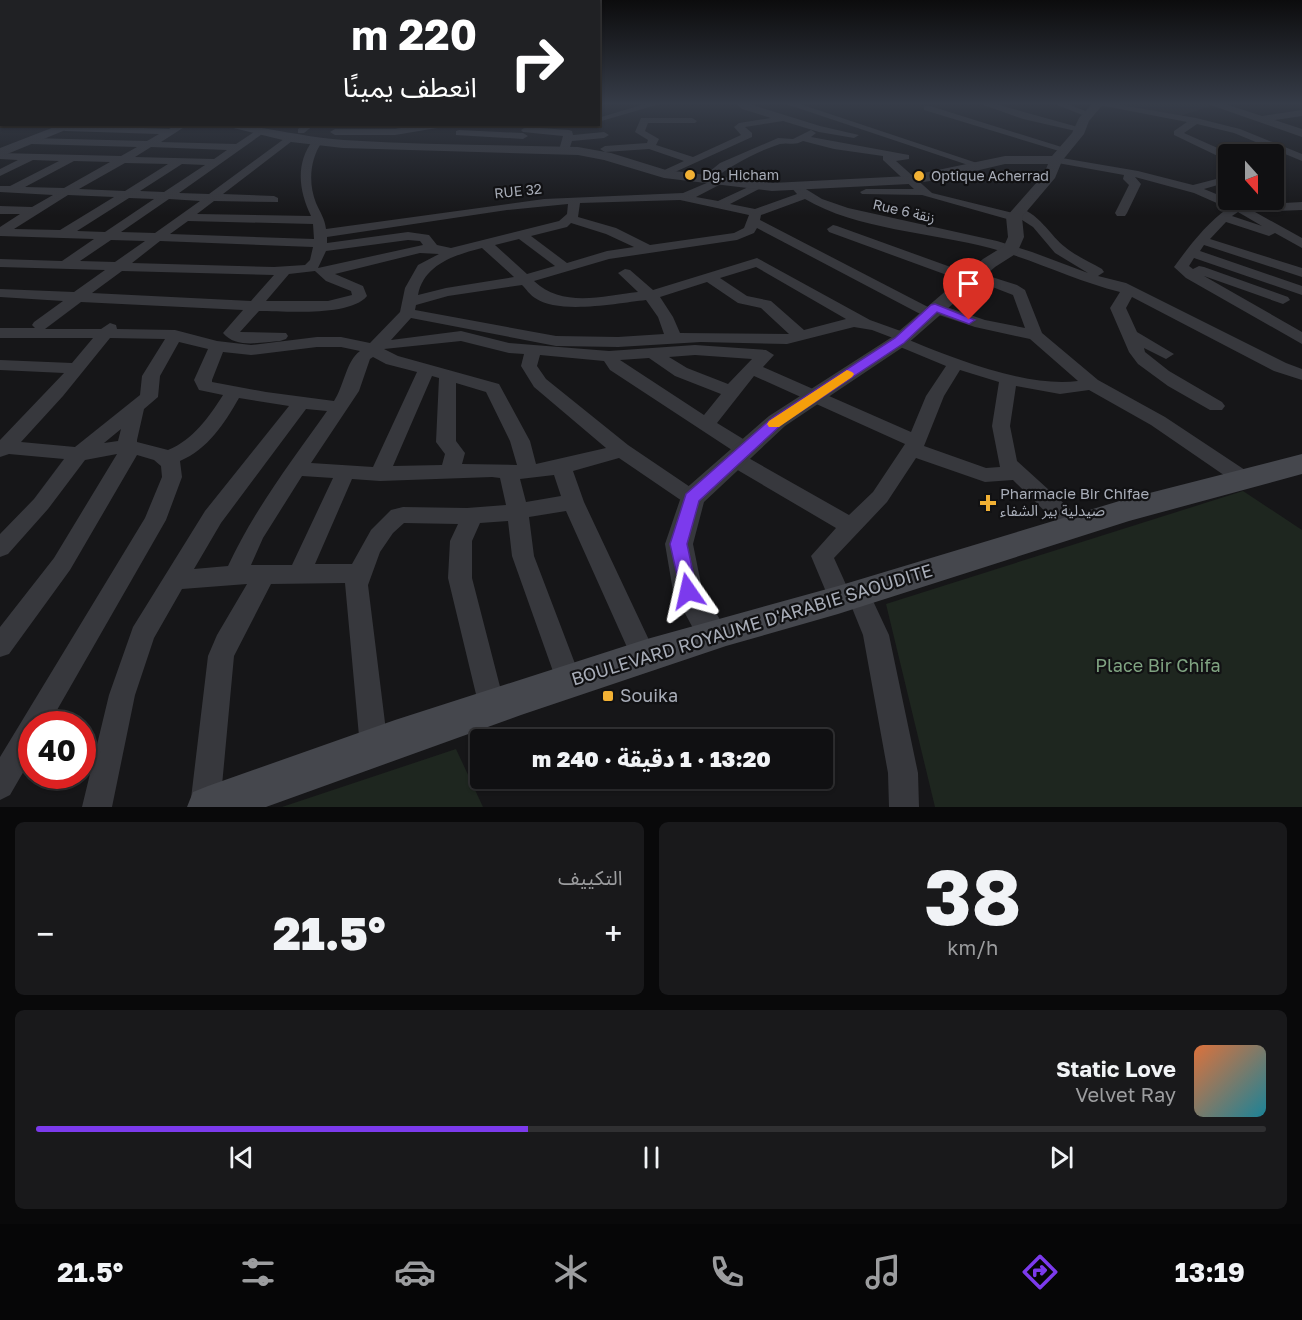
<!DOCTYPE html>
<html lang="ar">
<meta charset="utf-8">
<style>
:root{--surface:#101012;--page:#19191b;--text:#f1f3f6;--muted:#9c9d9f;--line:#303032;--accent:#7c3aed}
body{margin:0;font-family:"Golos Text","Noto Sans Arabic",sans-serif;background:var(--page);color:var(--text);direction:rtl;height:100vh;display:flex;flex-direction:column;font-size:22px;white-space:nowrap}
*{box-sizing:border-box;margin:0}
p{font-size:20px;color:var(--muted)}
.icon{flex:none;width:33px;height:33px;fill:none;stroke:currentColor;stroke-width:2;stroke-linecap:round;stroke-linejoin:round}
.map{position:relative;height:807px;overflow:hidden;direction:ltr}
.drawer{display:flex;flex-direction:column;gap:15px;padding:15px;background:#09090a;flex:1}
.drawer>*{flex:none}
.banner{position:absolute;left:0px;top:0px;width:600px;height:126px;box-shadow:0 2px 4px #0004,0 0 0 2px var(--line);direction:rtl;background:#202124;color:#fff;overflow:hidden}
.needle{width:39px;rotate:159deg}
.fabs{position:absolute;left:1218px;top:144px;display:grid;gap:12px}
.fabs a{display:grid;place-items:center;width:66px;height:66px;border-radius:6px;background:var(--surface);box-shadow:0 2px 4px #0004,0 0 0 2px var(--line);font-size:30px}
.speed{position:absolute;left:18px;top:711px;display:flex;gap:12px;font-size:30px;font-weight:700;text-align:center}
.speed>*{display:grid;place-content:center;width:78px;height:78px;border-radius:50%;background:var(--surface);box-shadow:0 2px 4px #0004,0 0 0 2px var(--line);line-height:1}
.speed .limit{border:9px solid #d22;background:#fff;color:#111}
.pin{position:absolute;display:grid;place-items:center;width:51px;height:51px;color:#fff;margin:-62px -26px;border-radius:50% 50% 50% 0;rotate:-45deg;box-shadow:0 0 6px #0007}
.pin .icon{rotate:45deg}
.me{position:absolute;width:66px;margin:-33px;rotate:349deg;stroke-linejoin:round;filter:drop-shadow(0 0 4px #0008)}
.turn{display:flex;align-items:center;gap:21px;height:126px;padding:0 24px;font-size:27px}
.turn .icon{width:78px;height:78px;stroke-width:2.5}
.turn b{display:block;font-size:42px;line-height:51px}
.big{font-size:45px;font-weight:800;line-height:1.1}
.drawer .tile{flex:1;display:flex;flex-direction:column;justify-content:center;gap:9px;min-width:0;padding:0 21px;border-radius:9px;background:var(--page)}
.drawer .dial{align-items:center;gap:0}
.dial b{font-size:78px;line-height:1}
.song{display:flex;align-items:center;gap:18px}
.cover{width:72px;height:72px;border-radius:9px;background:linear-gradient(135deg,hsl(20 70% 55%),hsl(190 70% 35%))}
.played{height:6px;border-radius:3px;background:linear-gradient(90deg,var(--accent) 40%,var(--line) 40%)}
.keys{display:flex;justify-content:space-around;direction:ltr}
.heat{display:flex;justify-content:space-between;align-items:center;font-size:33px;direction:ltr}
.drawer .tiles{flex:1;display:grid;gap:15px;grid-template-columns:1fr 1fr}
.tile:last-child{grid-column:span 2}
.trip{position:absolute;left:470px;top:729px;width:363px;height:60px;border-radius:6px;background:var(--surface);box-shadow:0 2px 4px #0004,0 0 0 2px var(--line);font-weight:800;line-height:60px;text-align:center;direction:rtl}
.dock{display:flex;height:96px;justify-content:space-around;align-items:center;background:#060607;color:var(--muted)}
.dock .icon{width:42px;height:42px}
.dock .on{color:var(--accent)}
.dock b{font-size:27px;color:var(--text)}
.map>svg:first-child{display:block}
.built{fill:#222225}
.green{fill:#1e261f}
.lines{fill:none;stroke-linecap:round;stroke-linejoin:round}
.minor{fill:#37383d;fill-rule:evenodd}
.tertiary{fill:#37383d;fill-rule:evenodd}
.secondary{fill:#45474d;fill-rule:evenodd}
.route{fill:#7c3aed;stroke:#51269a;stroke-width:1.5}
.slow{fill:#f59e0b}
.poi-dot{fill:#f2b134;stroke:#111113;stroke-width:2}
.labels{text-anchor:middle;stroke-width:4.5;stroke-linejoin:round;paint-order:stroke}
.far-poi-label{font-size:14px;fill:#a8adb8;stroke:#111113;text-anchor:start}
.far-street-label{font-size:14px;fill:#a8adb8;stroke:#111113}
.poi-label{font-size:15px;fill:#a8adb8;stroke:#111113;text-anchor:start}
.near-street-label{font-size:18px;fill:#a8adb8;stroke:#111113}
.near-park-label{font-size:18px;fill:#7fa381;stroke:#111113}
.near-poi-label{font-size:18px;fill:#a8adb8;stroke:#111113;text-anchor:start}
</style>
<div class="map">
<svg width="1302" height="807" viewBox="0 0 1302 807">
<rect width="100%" height="100%" fill="#161618"/>
<!-- built -->
<path class="built" d="M1104,103H1204L1210,106L1180,116Z"/>
<!-- green -->
<path class="green" d="M1243,491L1302,530V807H935L886,604Z
M456,749L483,807H282Z"/>
<g class="lines">
<!-- minor -->
<path class="minor" d="M648,103H663L598,122V118Z
M736,103H746L820,126L859,135L854,138L819,132L783,121L745,127L752,133V137L664,177L660,176V172L684,161L649,149L605,152L600,149L605,146L647,143L648,140L635,132L641,118H692L697,121L695,123H648L645,131L659,139L656,145L693,157L741,135L734,127L739,123L771,118L742,109Z
M783,103H797L986,166L985,168H977Z
M978,103H992L1085,129L1080,132L1023,119Z
M1052,103H1065L1093,114L1085,116Z
M1109,103L1196,118L1240,129L1302,154V161L1234,133L1197,124L1184,133L1231,154H1228V160L1224,159L1174,135V131L1187,122L1094,104Z
M0,104H2V110H0Z
M924,106H930L1068,149L1059,151L924,110Z
M1302,110V116L1262,122L1257,119L1262,116Z
M177,124H189L161,142L236,144L257,130L265,132L179,193L209,194L288,136L296,138L223,194L274,196L278,198V202L214,201L197,214L311,216C299,191 295,164 313,140H321L322,142C310,159 308,183 316,203C320,212 325,219 326,229L544,199L683,193L709,182H701L699,180L720,163L778,138L793,139L811,130L816,133L811,137L909,155V159L896,161L932,193L1013,213L1014,209C1034,205 1051,237 1065,247C1076,256 1090,262 1102,269L1104,272L1098,276L1126,283L1286,363L1302,369V380L1274,371L1132,297L1126,308L1137,332L1174,354L1166,359L1144,348L1145,352L1169,371L1222,402L1225,406L1222,410H1210L1168,386L1138,364L1129,352L1110,308L1120,292C1076,281 1035,260 990,248C933,233 855,229 805,199L761,215L760,220L928,307L935,303L985,320L1025,328L1013,295L977,281L966,282L829,232L827,229L833,225L837,226L970,274L976,272L1017,285L1025,290L1042,333L1098,380L1165,417L1248,472L1251,477L1248,482L1241,484L1234,482L1151,425L1089,390L1060,394L1016,386L1010,426L1017,461L1081,519L1084,525L1081,531L1073,533L1065,531L1013,480L985,482L916,458L887,502L834,558L848,589L850,586L858,583L866,586L889,635L918,773L919,807H889L888,773L863,635L850,603L848,606L840,609L832,606L811,556L836,528L729,465L726,460L729,455L738,454L610,370L604,361L540,355L537,366L546,379L628,445L699,493L702,498L699,503L692,506L685,503L619,458L573,471L584,502L657,657L653,665L644,669L635,665L566,511L529,517L534,556L582,682L578,691L569,694L560,691L512,556L508,521L480,523L472,541V578L505,706L501,715L491,719L481,715L448,578L450,541L458,524L404,523L393,533L380,552L368,585L388,747L384,757L374,761L364,757L360,747L345,583L271,584L234,656L220,807H190L208,656L217,635L247,584L182,589L154,638L135,695L112,807H82L109,695L133,627L205,511L289,406L239,398C224,424 208,449 180,461L182,477L166,520L49,724H32V757L10,795L0,800V757L145,518L162,477L161,466L154,460L137,455L70,570L9,654L0,657V627L54,558L117,454L85,460L48,509L8,554L0,557V534L34,499L64,459L9,454L0,457V440L64,373L0,370V360L72,363L93,338H0V328H35L32,325L34,322L63,301L0,297V289L74,292L105,270L0,267V259L62,261L94,239L0,236V227L20,214H0V206L32,207L53,195L0,192V186H10L59,161L33,160L0,176V169L18,160L0,159V153L121,156L137,147L31,144L26,141L31,138L147,141L159,134L65,131L60,128L65,125L169,129ZM803,141L834,149L883,156V160L914,189H866L860,192L862,194L922,195L1014,221L1019,218L1033,227L1055,253L1088,273L1032,252L997,241L848,208L822,199L796,183L790,186L797,194L755,209L730,204L761,188L763,186L757,183L718,201L696,197L721,184L723,182L717,179L709,182C730,166 755,152 780,144C789,142 794,146 803,141ZM151,147L227,150L214,159L135,157ZM74,161L110,162L64,188L25,187ZM125,163L168,164L125,191L79,189ZM182,164L205,165L164,192L140,191ZM68,195L114,197L60,230L14,229ZM129,198L154,199L105,232L77,231ZM169,199L200,201L155,233L121,232ZM680,200L749,215L744,228L734,233L650,245L616,228L578,217L580,203ZM568,204L567,214L559,221L451,248L437,245L429,235L408,232L327,243V237L507,210ZM188,221L313,224L314,239L170,234ZM571,223L606,234L634,247L607,251L567,263L531,236L567,227ZM757,228L924,316L929,318L936,314L975,327L1030,339L1078,381C1029,388 955,359 909,340L911,337L909,334L870,320L757,258L653,290L630,270L625,269L618,273L638,292C603,296 562,308 534,281L609,259L737,240L754,233ZM519,239L555,266L527,274L495,245ZM111,240L145,241L115,262L80,261ZM408,240L420,241L423,245L318,268L326,251ZM160,241L313,247L310,260L305,265L274,267L132,263ZM482,248L514,277L446,288L418,295C424,264 455,255 482,248ZM420,253L439,254L418,265L405,288L400,312L370,343L341,337H317L251,345L217,341L175,330L117,329L116,325L110,323L101,329H45L81,302L243,310L223,333C236,349 262,342 280,341L286,339L288,336L286,333L240,332L259,311C285,311 350,317 367,296L363,286L335,274ZM756,267L846,319L804,330L771,301L747,296L720,278ZM122,271L274,275L251,301L92,293ZM315,271L326,281L351,291L352,295L328,301H266L289,274ZM707,282L738,303L761,308L789,334L680,333L673,317L660,297ZM522,285C526,289 530,295 535,298C559,315 618,303 646,300L658,317L664,334L618,337L556,336L415,310L416,305L448,296ZM411,318L556,346L618,347L701,342L787,344L854,327L872,330L893,338L891,341L893,344L946,366L926,396L911,432L763,367L774,355L766,350L695,345L609,351L509,343L461,331L391,340ZM110,338L165,339L142,376L140,395L75,447L21,442L63,396ZM461,341L509,353L524,354L521,366L534,387L606,448L536,464L530,441L499,384L398,356L384,349ZM179,342L208,349L194,380L199,390L223,395C209,417 193,440 168,450L137,442V440L144,409L158,397L160,376ZM317,347H341L360,351C346,361 344,386 334,401L266,392L212,382V380L223,352L251,355ZM695,355L752,359L728,384L687,368L669,357ZM373,357L386,364L417,372L373,467L311,463L359,391L370,359ZM649,358L675,376L721,394L704,415L620,360ZM960,370L999,382L992,426L1000,467L986,468L924,446L944,396ZM432,376L439,378L436,442L445,454L442,465L393,466ZM754,376L905,444L873,492L849,515L745,456L753,455L756,450L753,445L717,423ZM456,383L486,392L510,441L517,465L462,464L465,453L456,441ZM306,409L327,411C291,462 254,510 228,566L194,569L221,523ZM121,429L118,441L104,443ZM554,475L561,496L526,502L520,479ZM302,476L333,478L292,565H251L263,538ZM492,477L500,478L506,505L467,508L403,507L391,510L371,530L352,564H315L352,479L380,481Z
M304,124H315L304,133H298V129Z
M423,124L442,125L437,128L395,135H335L330,132L335,129H395Z
M526,127L569,130L572,131L573,135L604,132L609,135L604,138L572,141L569,150L564,153L559,150L563,136L523,132L521,130Z
M459,130L523,133L528,136L523,139L456,135V131Z
M1056,157L1138,171L1193,185L1228,176V182L1204,189L1243,205L1302,202V210L1255,212L1302,238V248L1275,233L1269,236L1226,222L1210,239L1302,268V277L1204,245L1200,251L1302,286V295L1194,258L1189,266L1193,269L1199,266L1204,267L1288,297L1290,300L1283,304L1204,276L1302,332V344L1186,278L1174,267C1190,245 1207,223 1228,208L1194,193L1135,177L1141,184L1127,213L1125,216H1117L1115,213L1129,185L1123,179L1124,175L1052,162V158ZM1238,212L1262,226L1232,216Z
M949,170L963,178V182H955L945,175V171Z"/>
<!-- tertiary -->
<path class="tertiary" d="M1093,103H1104L1089,121L1084,134L1062,161L1055,178L1022,217L1024,237L1017,253L995,267L906,345L785,426L704,502L693,544L702,589L729,635L724,645L713,649L702,645L673,591L665,544L683,491L769,416L892,337L983,259L1004,246L1008,237L1006,217L1044,174L1048,164H1005L937,180L909,184L772,191L664,178L604,160L578,155L343,148L291,142L217,124C260,124 302,138 344,140C422,145 500,145 578,147L611,153L666,170L772,183L909,176L1005,156H1052L1072,133L1079,118Z
M1205,103H1222L1302,129V137Z
M62,124H80L0,157V148Z"/>
<!-- secondary -->
<path class="secondary" d="M1302,454V474L1129,521L838,614L726,646L521,715L266,807H187L193,792L208,786L395,720L647,639L838,586L1126,499Z"/>
</g>
<!-- sky -->
<linearGradient id="sky" x2="0" y2="1"><stop stop-color="#0c0c0d"/><stop offset="0.48" stop-color="#363c48"/><stop offset="1" stop-color="#363c48" stop-opacity="0"/></linearGradient>
<rect width="1302" height="216" fill="url(#sky)"/>
<!-- route -->
<path class="route" d="M935,304L975,320L969,324L937,312L904,343L782,424L699,501L687,544L697,591L695,597L688,599L682,597L670,544L686,494L772,418L895,338L931,305Z"/>
<!-- slow -->
<path class="slow" d="M847,370L852,372L854,374L852,377L779,427H769L767,424L769,421Z"/>
<!-- markers -->
<g class="poi-dot">
<circle cx="690" cy="175" r="6"/>
<circle cx="919" cy="176" r="6"/>
<path d="M985 494h6v6h6v6h-6v6h-6v-6h-6v-6h6z"/>
<rect x="602" y="690" width="12" height="12" rx="3"/>
</g>
<g class="labels">
<!-- far-poi labels -->
<g class="far-poi-label">
<text x="702" y="180">Dg. Hicham</text>
<text x="931" y="181">Optique Acherrad</text>
</g>
<!-- far-street labels -->
<g class="far-street-label">
<text transform="translate(518 191) rotate(-6)" y="5">RUE 32</text>
<text transform="translate(904 211) rotate(13)" y="5">Rue 6 زنقة</text>
</g>
<!-- poi labels -->
<g class="poi-label">
<text x="1000" y="499">Pharmacie Bir Chifae<tspan x="1000" dy="17">صيدلية بير الشفاء</tspan></text>
</g>
<!-- near-street labels -->
<g class="near-street-label">
<text transform="translate(752 625) rotate(-17)" y="6">BOULEVARD ROYAUME D'ARABIE SAOUDITE</text>
</g>
<!-- near-park labels -->
<g class="near-park-label">
<text x="1158" y="672">Place Bir Chifa</text>
</g>
<!-- near-poi labels -->
<g class="near-poi-label">
<text x="620" y="702">Souika</text>
</g>
</g>
</svg>
<div class="fabs">
<a><svg class="needle" viewBox="-14 -14 28 28"><path d="M0-13l5 13h-10z" fill="#e53935"/><path d="M0 13l5-13h-10z" fill="#9c9d9f"/></svg></a>
</div>
<div class="speed"><div class="limit">40</div></div>
<div class="pin" style="left:969px;top:320px;background:#d93025"><svg class="icon" aria-label="arrive" viewBox="0 0 24 24"><path d="M6 21V4h12l-3 4 3 4H6"/></svg></div>
<svg class="me" style="left:688px;top:591px" viewBox="-20 -20 40 40"><path d="M0-17L14 15 0 8-14 15z" fill="#7c3aed" stroke="#fff" stroke-width="4"/></svg>
<div class="trip">13:20 · 1 دقيقة · 240 m</div>
<div class="banner">
<div class="turn"><svg class="icon" aria-label="right" viewBox="0 0 24 24"><path d="M7 20v-9h11M14 6l5 5-5 5"/></svg><div><b>220 m</b>انعطف يمينًا</div></div>
</div>
</div>
<section class="drawer">
<div class="tiles">
<div class="tile dial"><b>38</b><p>km/h</p></div>
<div class="tile"><p>التكييف</p>
<div class="heat"><a>−</a><b class="big">21.5°</b><a>+</a></div>
</div>
<div class="tile">
<div class="song"><i class="cover"></i><div><b>Static Love</b><p>Velvet Ray</p></div></div>
<div class="played"></div>
<div class="keys"><svg class="icon" aria-label="previous" viewBox="0 0 24 24"><path d="M18 5L8 12l10 7zM5 5v14"/></svg><svg class="icon" aria-label="pause" viewBox="0 0 24 24"><path d="M8 5v14M16 5v14"/></svg><svg class="icon" aria-label="next" viewBox="0 0 24 24"><path d="M6 5l10 7-10 7zM19 5v14"/></svg></div>
</div>
</div>
</section>
<nav class="dock">
<b>13:19</b>
<svg class="icon on" aria-label="directions" viewBox="0 0 24 24"><path d="M12 3l9 9-9 9-9-9zM9 14v-3h6M13 9l2 2-2 2"/></svg>
<svg class="icon" aria-label="music" viewBox="0 0 24 24"><path d="M9 18V5l10-2v13"/><circle cx="6" cy="18" r="3"/><circle cx="16" cy="16" r="3"/></svg>
<svg class="icon" aria-label="phone" viewBox="0 0 24 24"><path d="M5 4h4l2 5-3 2q2 4 5 5l2-3 5 2v4C11 20 4 13 5 4z"/></svg>
<svg class="icon" aria-label="climate" viewBox="0 0 24 24"><path d="M12 3v18M4 7l16 10M4 17L20 7"/></svg>
<svg class="icon" aria-label="car" viewBox="0 0 24 24"><path d="M5 17H2v-5l4-1 3-4h7l3 4 3 1v5h-3M9 17h6M6 11h13"/><circle cx="7" cy="17" r="2"/><circle cx="17" cy="17" r="2"/></svg>
<svg class="icon" aria-label="filters" viewBox="0 0 24 24"><path d="M4 7h16M4 17h16"/><circle cx="9" cy="7" r="2"/><circle cx="15" cy="17" r="2"/></svg>
<b>21.5°</b>
</nav>
